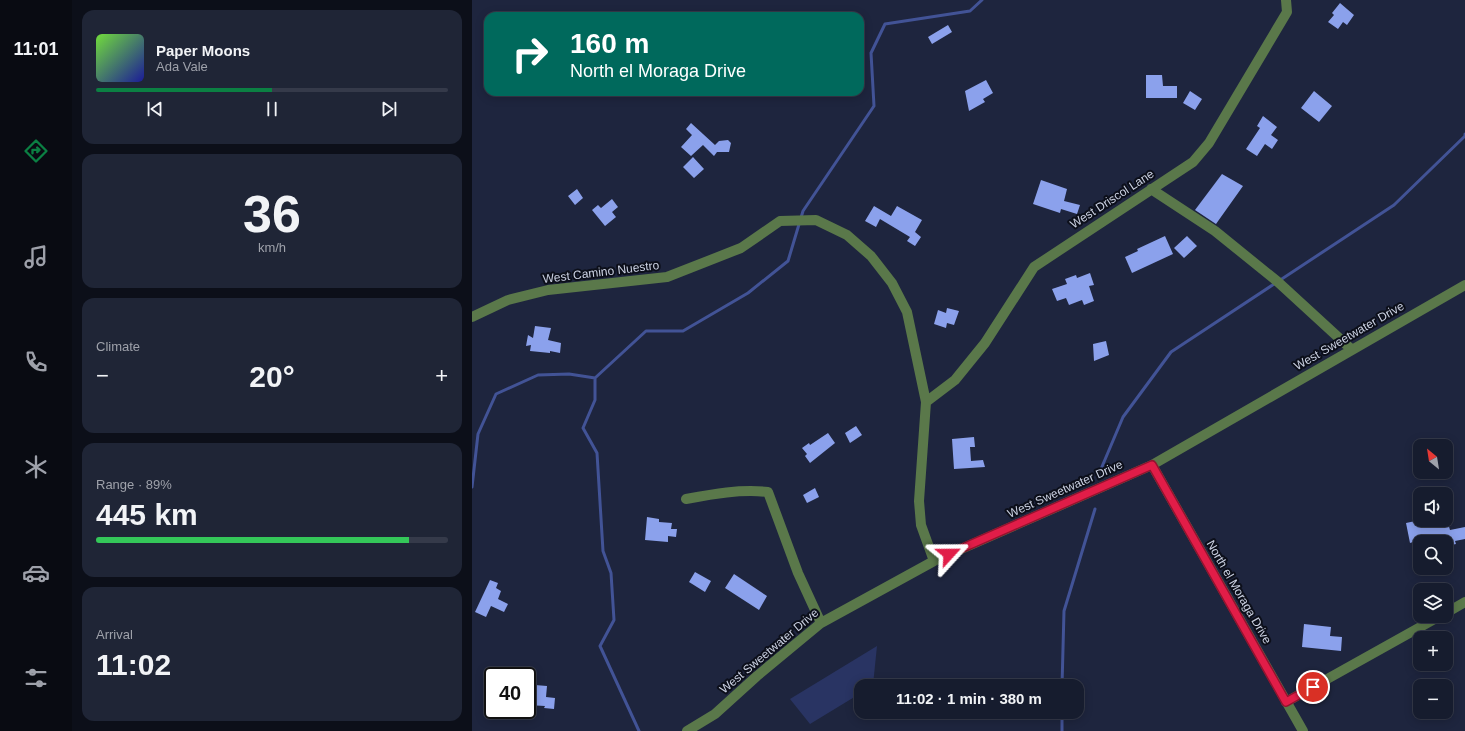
<!DOCTYPE html>
<meta charset="utf-8">
<style>
:root{--surface:#161c2e;--page:#1f2536;--text:#f1f3f6;--muted:#9ea1aa;--line:#353a4a;--accent:#0b8043}
body{margin:0;font-family:Helvetica,sans-serif;background:var(--page);color:var(--text);height:100vh;display:flex;flex-direction:column;font-size:15px;white-space:nowrap}
*{box-sizing:border-box;margin:0}
p{font-size:13px;color:var(--muted)}
.icon{flex:none;width:22px;height:22px;fill:none;stroke:currentColor;stroke-width:2;stroke-linecap:round;stroke-linejoin:round}
.map{position:relative;flex:1;overflow:hidden}
.panel{display:flex;flex-direction:column;gap:10px;padding:10px;background:#0c0f19;width:400px}
.panel>*{flex:none}
.guide{position:absolute;left:12px;top:12px;width:380px;height:84px;border-radius:12px;box-shadow:0 2px 10px #0003,0 0 0 1px var(--line);background:#00695c;color:#fff;overflow:hidden}
.needle{width:26px;rotate:330deg}
.buttons{position:absolute;left:941px;top:439px;display:grid;gap:8px}
.buttons a{display:grid;place-items:center;width:40px;height:40px;border-radius:8px;background:var(--surface);box-shadow:0 2px 10px #0003,0 0 0 1px var(--line);font-size:20px}
.speed{position:absolute;left:12px;top:667px;display:flex;gap:8px;font-size:20px;font-weight:700;text-align:center}
.speed>*{display:grid;place-content:center;width:52px;height:52px;border-radius:50%;background:var(--surface);box-shadow:0 2px 10px #0003,0 0 0 1px var(--line);line-height:1}
.speed .limit{border:2px solid #111;border-radius:6px;background:#fff;color:#111}
.pin{position:absolute;display:grid;place-items:center;width:34px;height:34px;color:#fff;margin:-17px;border:2px solid #fff;border-radius:50%;box-shadow:0 1px 4px #0007}
.me{position:absolute;width:44px;margin:-22px;rotate:66deg;stroke-linejoin:round;filter:drop-shadow(0 0 3px #0008)}
.turn{display:flex;align-items:center;gap:14px;height:84px;padding:0 20px;font-size:18px}
.turn .icon{width:52px;height:52px;stroke-width:2.5}
.turn b{display:block;font-size:28px;line-height:34px}
.big{font-size:30px;font-weight:800;line-height:1.1}
.panel .card{flex:1;display:flex;flex-direction:column;justify-content:center;gap:6px;min-width:0;padding:0 14px;border-radius:12px;background:var(--page)}
.panel .dial{align-items:center;gap:0}
.dial b{font-size:52px;line-height:1}
.song{display:flex;align-items:center;gap:12px}
.cover{width:48px;height:48px;border-radius:6px;background:linear-gradient(135deg,hsl(100 70% 55%),hsl(240 70% 35%))}
.played{height:4px;border-radius:2px;background:linear-gradient(90deg,var(--accent) 50%,var(--line) 50%)}
.keys{display:flex;justify-content:space-around;direction:ltr}
.heat{display:flex;justify-content:space-between;align-items:center;font-size:22px;direction:ltr}
.charge{height:6px;border-radius:3px;background:linear-gradient(90deg,#34c759 89%,var(--line) 0)}
.trip{position:absolute;left:382px;top:679px;width:230px;height:40px;border-radius:12px;background:var(--surface);box-shadow:0 2px 10px #0003,0 0 0 1px var(--line);font-weight:800;line-height:40px;text-align:center}
main{display:flex;flex:1;min-height:0}
.tab-bar{display:flex;flex-direction:column;width:72px;justify-content:space-around;align-items:center;background:#090b12;color:var(--muted)}
.tab-bar .icon{width:28px;height:28px}
.tab-bar .selected{color:var(--accent)}
.tab-bar b{font-size:18px;color:var(--text)}
.map>svg:first-child{display:block}
.green{fill:#293463}
.lines{fill:none;stroke-linecap:round;stroke-linejoin:round}
.stream{stroke:#425396;stroke-width:3}
.building{fill:#8ba1ec}
.minor{stroke:#5a784a;stroke-width:10}
.route-casing{stroke:#92132f;stroke-width:10}
.route{stroke:#e11d48;stroke-width:7}
.labels{text-anchor:middle;stroke-width:4;stroke-linejoin:round;paint-order:stroke}
.street-label{font-size:12px;fill:#cbd1e2;stroke:#0c0f1a}
</style>
<main>
<nav class="tab-bar">
<b>11:01</b>
<svg class="icon selected" aria-label="directions" viewBox="0 0 24 24"><path d="M12 3l9 9-9 9-9-9zM9 14v-3h6M13 9l2 2-2 2"/></svg>
<svg class="icon" aria-label="music" viewBox="0 0 24 24"><path d="M9 18V5l10-2v13"/><circle cx="6" cy="18" r="3"/><circle cx="16" cy="16" r="3"/></svg>
<svg class="icon" aria-label="phone" viewBox="0 0 24 24"><path d="M5 4h4l2 5-3 2q2 4 5 5l2-3 5 2v4C11 20 4 13 5 4z"/></svg>
<svg class="icon" aria-label="climate" viewBox="0 0 24 24"><path d="M12 3v18M4 7l16 10M4 17L20 7"/></svg>
<svg class="icon" aria-label="car" viewBox="0 0 24 24"><path d="M5 17H2v-5l4-1 3-4h7l3 4 3 1v5h-3M9 17h6M6 11h13"/><circle cx="7" cy="17" r="2"/><circle cx="17" cy="17" r="2"/></svg>
<svg class="icon" aria-label="filters" viewBox="0 0 24 24"><path d="M4 7h16M4 17h16"/><circle cx="9" cy="7" r="2"/><circle cx="15" cy="17" r="2"/></svg>
</nav>
<section class="panel">
<div class="card">
<div class="song"><i class="cover"></i><div><b>Paper Moons</b><p>Ada Vale</p></div></div>
<div class="played"></div>
<div class="keys"><svg class="icon" aria-label="previous" viewBox="0 0 24 24"><path d="M18 5L8 12l10 7zM5 5v14"/></svg><svg class="icon" aria-label="pause" viewBox="0 0 24 24"><path d="M8 5v14M16 5v14"/></svg><svg class="icon" aria-label="next" viewBox="0 0 24 24"><path d="M6 5l10 7-10 7zM19 5v14"/></svg></div>
</div>
<div class="card dial"><b>36</b><p>km/h</p></div>
<div class="card"><p>Climate</p>
<div class="heat"><a>−</a><b class="big">20°</b><a>+</a></div>
</div>
<div class="card"><p>Range · 89%</p><b class="big">445 km</b><div class="charge"></div></div>
<div class="card"><p>Arrival</p><b class="big">11:02</b></div>
</section>
<div class="map">
<svg width="993" height="731" viewBox="0 0 993 731">
<rect width="100%" height="100%" fill="#1e253e"/>
<!-- green -->
<path class="green" d="M405,646L401,685L389,686V693L338,724L318,699Z"/>
<g class="lines">
<!-- stream -->
<path class="stream" d="M629,469L651,417L699,352L922,205L993,136V134
M0,487L6,434L24,394L66,375L97,374L123,378
M590,686L592,611L623,509
M167,731L128,646L142,620L139,573L131,551L125,453L111,428L123,400V378L174,331H211L276,293L316,261L331,211L402,106L399,53L413,24L498,11L510,0
M590,731V712"/>
</g>
<!-- building -->
<path class="building" d="M868,3L882,15L875,25L871,22L866,29L856,22L862,15L860,13Z
M476,25L480,32L460,44L456,37Z
M674,75H690L691,86H705V98H674Z
M514,80L521,93L511,99L513,102L497,111L493,91Z
M718,91L730,99L723,110L711,103Z
M842,91L860,106L847,122L829,108Z
M791,116L805,127L799,135L806,140L800,149L793,144L785,156L774,149L788,128L785,126Z
M219,123L243,145L247,141L256,140L259,143L257,152H245L242,156L231,145L219,156L209,147L220,135L214,129Z
M221,157L232,169L222,178L211,167Z
M750,174L771,186L744,224L723,210Z
M569,180L595,189L592,201L608,205L605,214L589,209L588,213L561,204Z
M105,189L111,198L103,205L96,196Z
M140,199L146,207L140,212L144,217L133,226L120,210L126,205L129,208Z
M402,206L419,216L425,206L450,220L443,232L449,237L443,246L435,241L438,237L408,219L404,227L393,221Z
M693,236L701,254L660,273L653,257L666,251L665,249Z
M715,236L725,246L712,258L702,248Z
M618,273L622,285L617,286L622,301L612,305L610,300L597,305L594,298L585,301L580,289L595,284L593,279L604,275L605,278Z
M475,308L487,311L482,325L475,323L474,328L462,324L466,310L474,313Z
M63,326L79,328L76,340L89,343L88,353L78,351V353L58,351L59,345L54,346L56,335L61,338Z
M634,341L637,355L622,361L621,344Z
M384,426L390,435L378,443L373,433Z
M356,433L363,443L338,463L333,456L335,454L330,448L337,443L338,445Z
M502,437L503,447H498L499,461L511,460L513,467L482,469L480,439Z
M343,488L347,497L335,503L331,495Z
M175,517L187,519V522L200,523L199,529H205L204,537L196,536V542L173,540Z
M948,520H975L978,530L993,527V539L983,541L984,544L974,546V542H964L962,535L938,543L934,523Z
M223,572L239,581L233,592L217,582Z
M262,574L295,596L287,610L253,588Z
M18,580L26,583L24,588L29,591L26,599L36,604L32,612L19,606L14,617L3,612Z
M832,624L859,627L858,636L870,637L869,651L830,647Z
M55,681L63,682V685L75,686L74,697L83,698L82,709L72,708L73,706L55,705Z"/>
<g class="lines">
<!-- minor -->
<path class="minor" d="M679,189L743,231L806,282L879,349
M0,317L36,300L76,290L195,277L269,248L308,221L344,220L375,235L399,256L420,283L435,312L454,402L447,501L449,525L462,561
M454,402L483,380L513,343L562,267L721,162L737,143L815,12L814,0
M680,465L831,731
M214,499C241,494 268,489 296,492L326,573L349,623
M974,613L993,602
M814,702L968,616
M215,731L243,714L285,676L349,623L462,561L680,465L993,285"/>
</g>
<g class="lines">
<!-- route casing -->
<g class="route-casing">
<path id="route" d="M477,554L680,465L814,702L841,687"/>
</g>
<!-- route -->
<use href="#route" class="route"/>
</g>
<g class="labels">
<!-- street labels -->
<g class="street-label">
<text transform="translate(640 199) rotate(-33)" y="4">West Driscol Lane</text>
<text transform="translate(129 272) rotate(-7)" y="4">West Camino Nuestro</text>
<text transform="translate(877 336) rotate(-30)" y="4">West Sweetwater Drive</text>
<text transform="translate(593 489) rotate(-24)" y="4">West Sweetwater Drive</text>
<text transform="translate(767 592) rotate(60)" y="4">North el Moraga Drive</text>
<text transform="translate(297 651) rotate(-40)" y="4">West Sweetwater Drive</text>
</g>
</g>
</svg>
<div class="buttons">
<a><svg class="needle" viewBox="-14 -14 28 28"><path d="M0-13l5 13h-10z" fill="#e53935"/><path d="M0 13l5-13h-10z" fill="#9ea1aa"/></svg></a>
<a><svg class="icon" aria-label="sound" viewBox="0 0 24 24"><path d="M4 9h4l5-4v14l-5-4H4zM17 9q2 3 0 6"/></svg></a>
<a><svg class="icon" aria-label="search" viewBox="0 0 24 24"><circle cx="10" cy="10" r="6"/><path d="M15 15l6 6"/></svg></a>
<a><svg class="icon" aria-label="layers" viewBox="0 0 24 24"><path d="M12 4l9 5-9 5-9-5zM3 14l9 5 9-5"/></svg></a>
<a>+</a>
<a>−</a>
</div>
<div class="speed"><div class="limit">40</div></div>
<div class="pin" style="left:841px;top:687px;background:#d93025"><svg class="icon" aria-label="arrive" viewBox="0 0 24 24"><path d="M6 21V4h12l-3 4 3 4H6"/></svg></div>
<svg class="me" style="left:477px;top:554px" viewBox="-20 -20 40 40"><path d="M0-17L14 15 0 8-14 15z" fill="#e11d48" stroke="#fff" stroke-width="4"/></svg>
<div class="trip">11:02 · 1 min · 380 m</div>
<div class="guide">
<div class="turn"><svg class="icon" aria-label="right" viewBox="0 0 24 24"><path d="M7 20v-9h11M14 6l5 5-5 5"/></svg><div><b>160 m</b>North el Moraga Drive</div></div>
</div>
</div>
</main>
